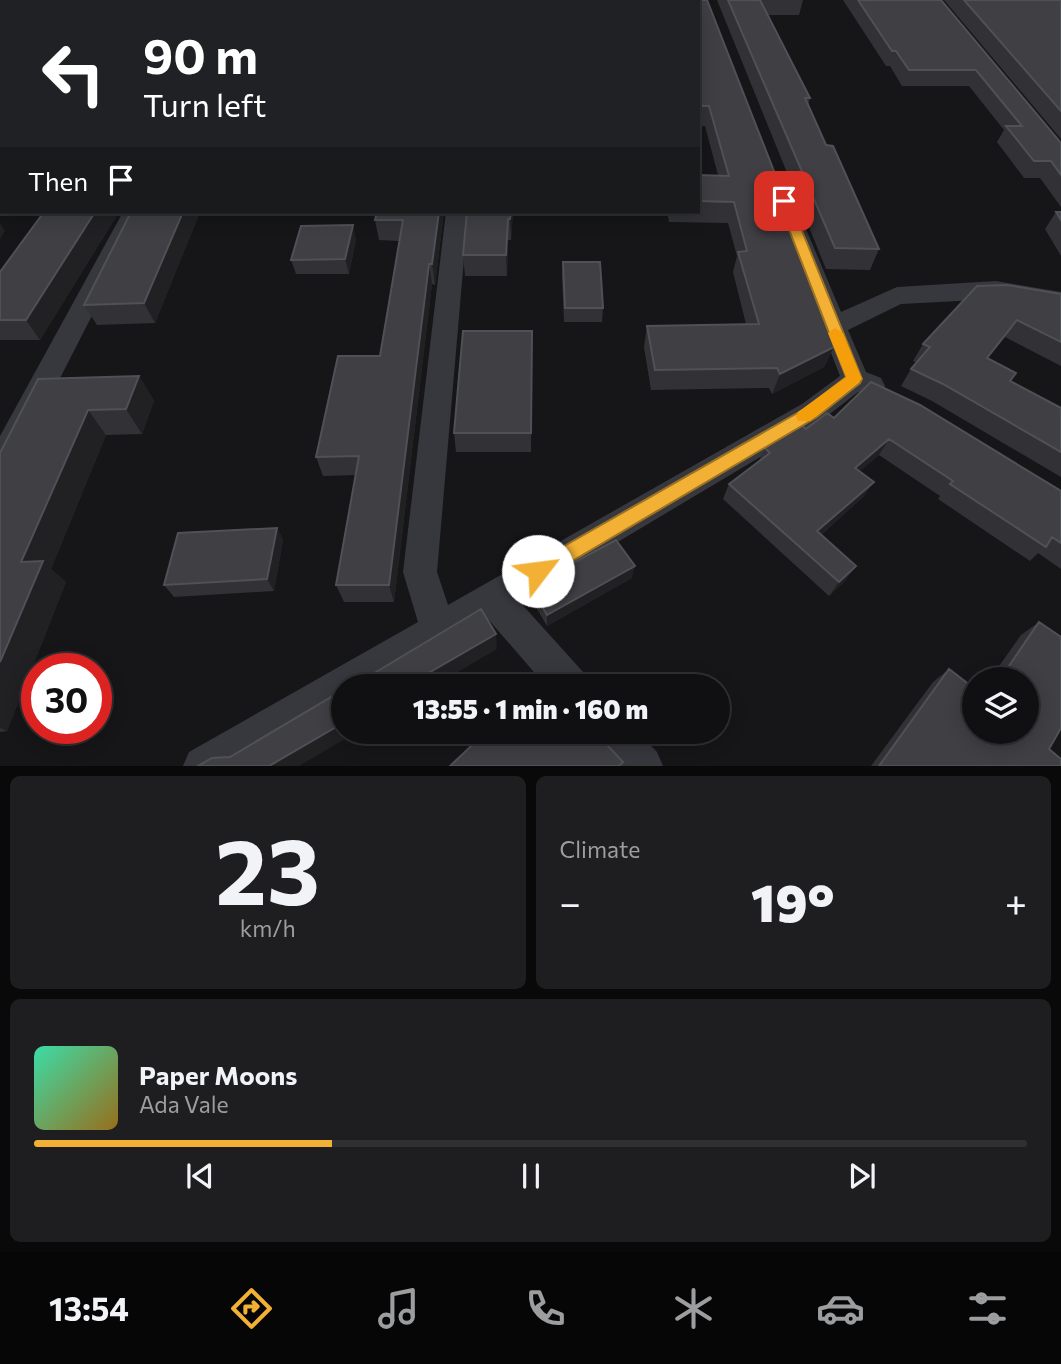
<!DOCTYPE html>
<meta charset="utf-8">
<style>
:root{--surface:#101012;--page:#1e1e20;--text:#f1f3f6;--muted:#9c9d9f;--line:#303032;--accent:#f2b134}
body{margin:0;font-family:Commissioner,sans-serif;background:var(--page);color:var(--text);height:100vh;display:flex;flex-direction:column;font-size:26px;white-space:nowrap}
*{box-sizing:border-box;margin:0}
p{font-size:23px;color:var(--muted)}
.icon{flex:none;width:38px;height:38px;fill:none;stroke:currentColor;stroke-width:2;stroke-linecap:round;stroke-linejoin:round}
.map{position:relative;height:766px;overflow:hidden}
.side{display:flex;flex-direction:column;gap:10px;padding:10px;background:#09090a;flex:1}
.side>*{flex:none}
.hud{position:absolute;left:0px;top:0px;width:700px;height:214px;box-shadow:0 4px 18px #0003,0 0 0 2px var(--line);background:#202124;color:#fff;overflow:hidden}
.tools{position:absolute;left:962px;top:667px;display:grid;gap:14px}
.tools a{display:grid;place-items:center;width:77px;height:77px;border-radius:50%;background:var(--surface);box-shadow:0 4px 18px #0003,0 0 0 2px var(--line);font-size:35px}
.speed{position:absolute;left:21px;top:653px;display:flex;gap:14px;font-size:35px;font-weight:700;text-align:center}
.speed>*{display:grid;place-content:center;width:91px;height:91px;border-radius:50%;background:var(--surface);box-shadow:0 4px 18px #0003,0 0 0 2px var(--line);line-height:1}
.speed .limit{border:10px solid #d22;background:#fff;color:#111}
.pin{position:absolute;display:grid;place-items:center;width:60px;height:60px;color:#fff;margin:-30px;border-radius:14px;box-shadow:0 4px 10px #0006}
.me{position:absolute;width:77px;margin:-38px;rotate:60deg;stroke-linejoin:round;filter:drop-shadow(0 0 5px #0008)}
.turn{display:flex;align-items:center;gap:24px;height:147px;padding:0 28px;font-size:32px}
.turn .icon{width:91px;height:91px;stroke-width:2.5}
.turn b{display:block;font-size:49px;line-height:60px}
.then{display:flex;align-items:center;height:66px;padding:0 28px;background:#0003;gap:14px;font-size:26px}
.big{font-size:52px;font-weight:800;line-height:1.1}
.side .widget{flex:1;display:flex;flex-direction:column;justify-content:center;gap:10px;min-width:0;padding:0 24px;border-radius:10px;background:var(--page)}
.side .dial{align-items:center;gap:0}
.dial b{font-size:91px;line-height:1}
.song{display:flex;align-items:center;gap:21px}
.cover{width:84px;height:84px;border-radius:10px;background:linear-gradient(135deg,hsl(160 70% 55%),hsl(40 70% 35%))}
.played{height:7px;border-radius:4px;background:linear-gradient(90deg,var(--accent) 30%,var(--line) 30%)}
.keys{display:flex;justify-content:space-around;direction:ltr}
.heat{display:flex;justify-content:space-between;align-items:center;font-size:38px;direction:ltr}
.side .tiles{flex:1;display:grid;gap:10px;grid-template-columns:1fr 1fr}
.widget:last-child{grid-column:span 2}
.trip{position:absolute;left:331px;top:674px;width:399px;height:70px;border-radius:35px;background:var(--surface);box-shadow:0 4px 18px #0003,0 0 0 2px var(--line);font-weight:800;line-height:70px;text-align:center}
.tabs{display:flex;height:112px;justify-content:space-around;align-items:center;background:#060607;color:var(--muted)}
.tabs .icon{width:49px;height:49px}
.tabs .active{color:var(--accent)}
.tabs b{font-size:32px;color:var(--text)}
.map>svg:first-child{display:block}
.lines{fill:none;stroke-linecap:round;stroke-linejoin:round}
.minor{fill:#37383d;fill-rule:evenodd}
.wall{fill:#323236}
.shaded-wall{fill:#212124}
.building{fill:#3f3f44;stroke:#4f5156;stroke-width:2}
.route{fill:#f2b134;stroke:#9d7322;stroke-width:2}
.slow{fill:#f59e0b}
</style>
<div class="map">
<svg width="1061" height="766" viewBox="0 0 1061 766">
<rect width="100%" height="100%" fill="#161618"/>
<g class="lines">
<!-- minor -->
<path class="minor" d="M789,208L797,210L800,215L841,312L897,287L996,281L1061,292V310L996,299L901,304L848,330L866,372L881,378L885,386L881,394L871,397L858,392L822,420L519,601L584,673L590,686H546L488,619L376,686H343V705L242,766H183L189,752L418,622L403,572L446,212H468L437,572L448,605L802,404L840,376L778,215L781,210Z
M123,212H145L11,474L0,478V436Z
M592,732H638L657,752L663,766H616L598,746Z"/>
</g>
<!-- wall -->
<path class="wall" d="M367,0H527V2H367Z
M658,0H707L804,248L803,252L834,347L824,367L772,394L769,388L651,390L644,347L647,326L746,324L733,272L737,256L728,223L669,222L667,212H698V175H718L705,126H698V2H658Z
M717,0H803L799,15H768L810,98L808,105L826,145L879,249L870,270L826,269Z
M843,0H941L1061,143V207L1040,178H1024L997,142L1004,130L969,86H902L890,66H886Z
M944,0H1061V139Z
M44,212H119L40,340H0V272Z
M131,212H200L155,323L97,325L84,305Z
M444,212L435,285L432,284L394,602H344L336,585L356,475L323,476L316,457L380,356L399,241L379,240L375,220Z
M513,212L511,240H508L507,276H465L463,255Z
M1056,212H1061V256L1045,229Z
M356,239L349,274H296L291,260Z
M563,262L603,308L602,322H564L562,276Z
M1061,294V366L1005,337L988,358L1010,381L1061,408V477L932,401L901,386L911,369L917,363L913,361L923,344Z
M532,331L531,452H456L454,433Z
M139,376L154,401L142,434L106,435L51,569L66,582L7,731L0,732V453Z
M834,418L1061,491V569L1038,553L1030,561L938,499L940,496L879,455L860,471L874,482L863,497L821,535L846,580L829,596L723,499L729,484L759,461L765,448L806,429Z
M277,528L283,540L274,591L174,597L164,585Z
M632,578L547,626L530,597V586Z
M1039,622L1049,749L1061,766H871L933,682L949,669L975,732L1027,679H990L1021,635Z"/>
<!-- shaded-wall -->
<path class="shaded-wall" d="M127,0H157V2H121Z
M2,133V173L0,175V135Z
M95,212H119L40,340L26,320Z
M183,212H200L155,323L144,303Z
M439,212H444L435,285L432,264Z
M511,212H513L511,240L510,219Z
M508,219V240L507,276L506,255Z
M0,223L5,231L0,239Z
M353,225L356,239L349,274L345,259Z
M429,264L432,284L394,602L389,585Z
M834,347L824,367L772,394L780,374Z
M139,376L154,401L142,434L126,409Z
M88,410L106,435L51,569L66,582L7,731L0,728V662L21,562Z
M889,439L879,455L846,483L855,468Z
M874,482L863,497L808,546L817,531Z
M277,528L283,540L274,591L267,579Z
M635,566L632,578L547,626V615Z
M856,566L846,580L829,596L839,582Z
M496,634L497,649L434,686H406Z
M343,723V732H357L299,766H269Z"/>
<!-- building -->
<path class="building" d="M0,0H127L121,2H2V133L0,135Z
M181,0H284L283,2H179Z
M431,0H527V2H431Z
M663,0H707L804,248H801L834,347L780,374L777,368L655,370L647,326L759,324L738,252L747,251L734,202L698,201V175L729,176L709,106H702L698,92V2H664Z
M728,0H760L810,98H805L826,145L833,146L879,249L835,248Z
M858,0H941L1061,143V175L1051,161H1034L1006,126H1022L976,70H909L896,51H892Z
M964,0H1061V111Z
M44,212H95L26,320H0V272Z
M131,212H183L144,303L84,305Z
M377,212H439L432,264H429L389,585H336L359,456L316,457L338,356H380L403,220H375Z
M467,212H511L510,219H508L506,255H463Z
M1056,212H1061V220Z
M353,225L345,259L291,260L301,226Z
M563,262H600L603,308H565Z
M1007,285L1061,294V342L1017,320L987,358L1016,373L1010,381L1061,408V452L943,384L911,369L930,347L923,344L977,286Z
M463,331H532L531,433H454Z
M139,376L126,409L88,410L21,562L43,561L0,662V453L38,379Z
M871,382L920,405L1061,491V543L1052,537L1046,547L950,484L953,481L889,439L855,468L874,482L817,531L856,566L839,582L729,484L770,453L765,448L779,437L800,424L806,429L827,413L834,418Z
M277,528L267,579L164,585L178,533Z
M616,540L635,566L547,615L530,586Z
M481,609L496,634L406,686H344L363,675H371Z
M1039,622L1061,637V728L1049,749L1061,759V766H879L949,669L975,689V732H1027V679H1000Z
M544,675L554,686H533Z
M343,686V723L269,766H198L212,758L230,757L336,694L337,690Z
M486,732H595L623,762L619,766H450Z"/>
<!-- route -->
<path class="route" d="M784,197L790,201L862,379L860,383L817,417L545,577L538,580L531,577L528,571L531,565L806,408L846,377L778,201Z"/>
<!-- slow -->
<path class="slow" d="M835,328L843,333L862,379L810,421H798L796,416L798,412L846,377L828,333Z"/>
</svg>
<div class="tools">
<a><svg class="icon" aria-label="layers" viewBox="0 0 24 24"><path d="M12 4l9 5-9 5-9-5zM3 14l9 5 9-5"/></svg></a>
</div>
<div class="speed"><div class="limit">30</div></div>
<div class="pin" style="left:784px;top:201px;background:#d93025"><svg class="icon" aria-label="arrive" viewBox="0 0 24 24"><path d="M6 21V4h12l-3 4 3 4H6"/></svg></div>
<svg class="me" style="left:538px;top:571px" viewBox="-20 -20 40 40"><circle r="19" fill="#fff"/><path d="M0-13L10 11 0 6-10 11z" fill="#f2b134"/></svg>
<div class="trip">13:55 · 1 min · 160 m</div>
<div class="hud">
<div class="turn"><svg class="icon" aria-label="left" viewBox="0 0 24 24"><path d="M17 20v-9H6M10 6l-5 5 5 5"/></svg><div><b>90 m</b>Turn left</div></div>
<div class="then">Then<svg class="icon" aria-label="arrive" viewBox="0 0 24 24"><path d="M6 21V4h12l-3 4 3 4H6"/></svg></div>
</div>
</div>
<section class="side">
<div class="tiles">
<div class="widget dial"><b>23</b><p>km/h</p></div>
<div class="widget"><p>Climate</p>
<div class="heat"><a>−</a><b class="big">19°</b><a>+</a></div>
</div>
<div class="widget">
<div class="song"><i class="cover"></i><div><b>Paper Moons</b><p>Ada Vale</p></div></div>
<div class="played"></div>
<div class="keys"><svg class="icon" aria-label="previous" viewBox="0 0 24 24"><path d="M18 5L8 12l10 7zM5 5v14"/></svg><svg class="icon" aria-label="pause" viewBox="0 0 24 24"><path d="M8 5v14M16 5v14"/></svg><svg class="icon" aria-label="next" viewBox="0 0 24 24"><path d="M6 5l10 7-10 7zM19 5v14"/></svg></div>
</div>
</div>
</section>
<nav class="tabs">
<b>13:54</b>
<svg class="icon active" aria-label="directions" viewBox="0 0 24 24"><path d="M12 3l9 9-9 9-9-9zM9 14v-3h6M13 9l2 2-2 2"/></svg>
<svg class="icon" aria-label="music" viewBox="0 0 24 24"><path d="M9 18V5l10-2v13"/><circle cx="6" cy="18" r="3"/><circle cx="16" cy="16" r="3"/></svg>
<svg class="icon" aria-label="phone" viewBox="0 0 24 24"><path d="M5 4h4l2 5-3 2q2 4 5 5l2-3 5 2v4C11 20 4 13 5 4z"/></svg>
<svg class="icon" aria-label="climate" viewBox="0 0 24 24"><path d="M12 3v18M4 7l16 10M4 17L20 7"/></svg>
<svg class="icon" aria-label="car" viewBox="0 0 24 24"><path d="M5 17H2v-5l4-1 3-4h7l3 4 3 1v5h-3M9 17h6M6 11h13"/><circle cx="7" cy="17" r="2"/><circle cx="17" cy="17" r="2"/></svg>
<svg class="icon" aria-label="filters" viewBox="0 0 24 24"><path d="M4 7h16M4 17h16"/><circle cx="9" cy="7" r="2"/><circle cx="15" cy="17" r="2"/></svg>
</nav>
